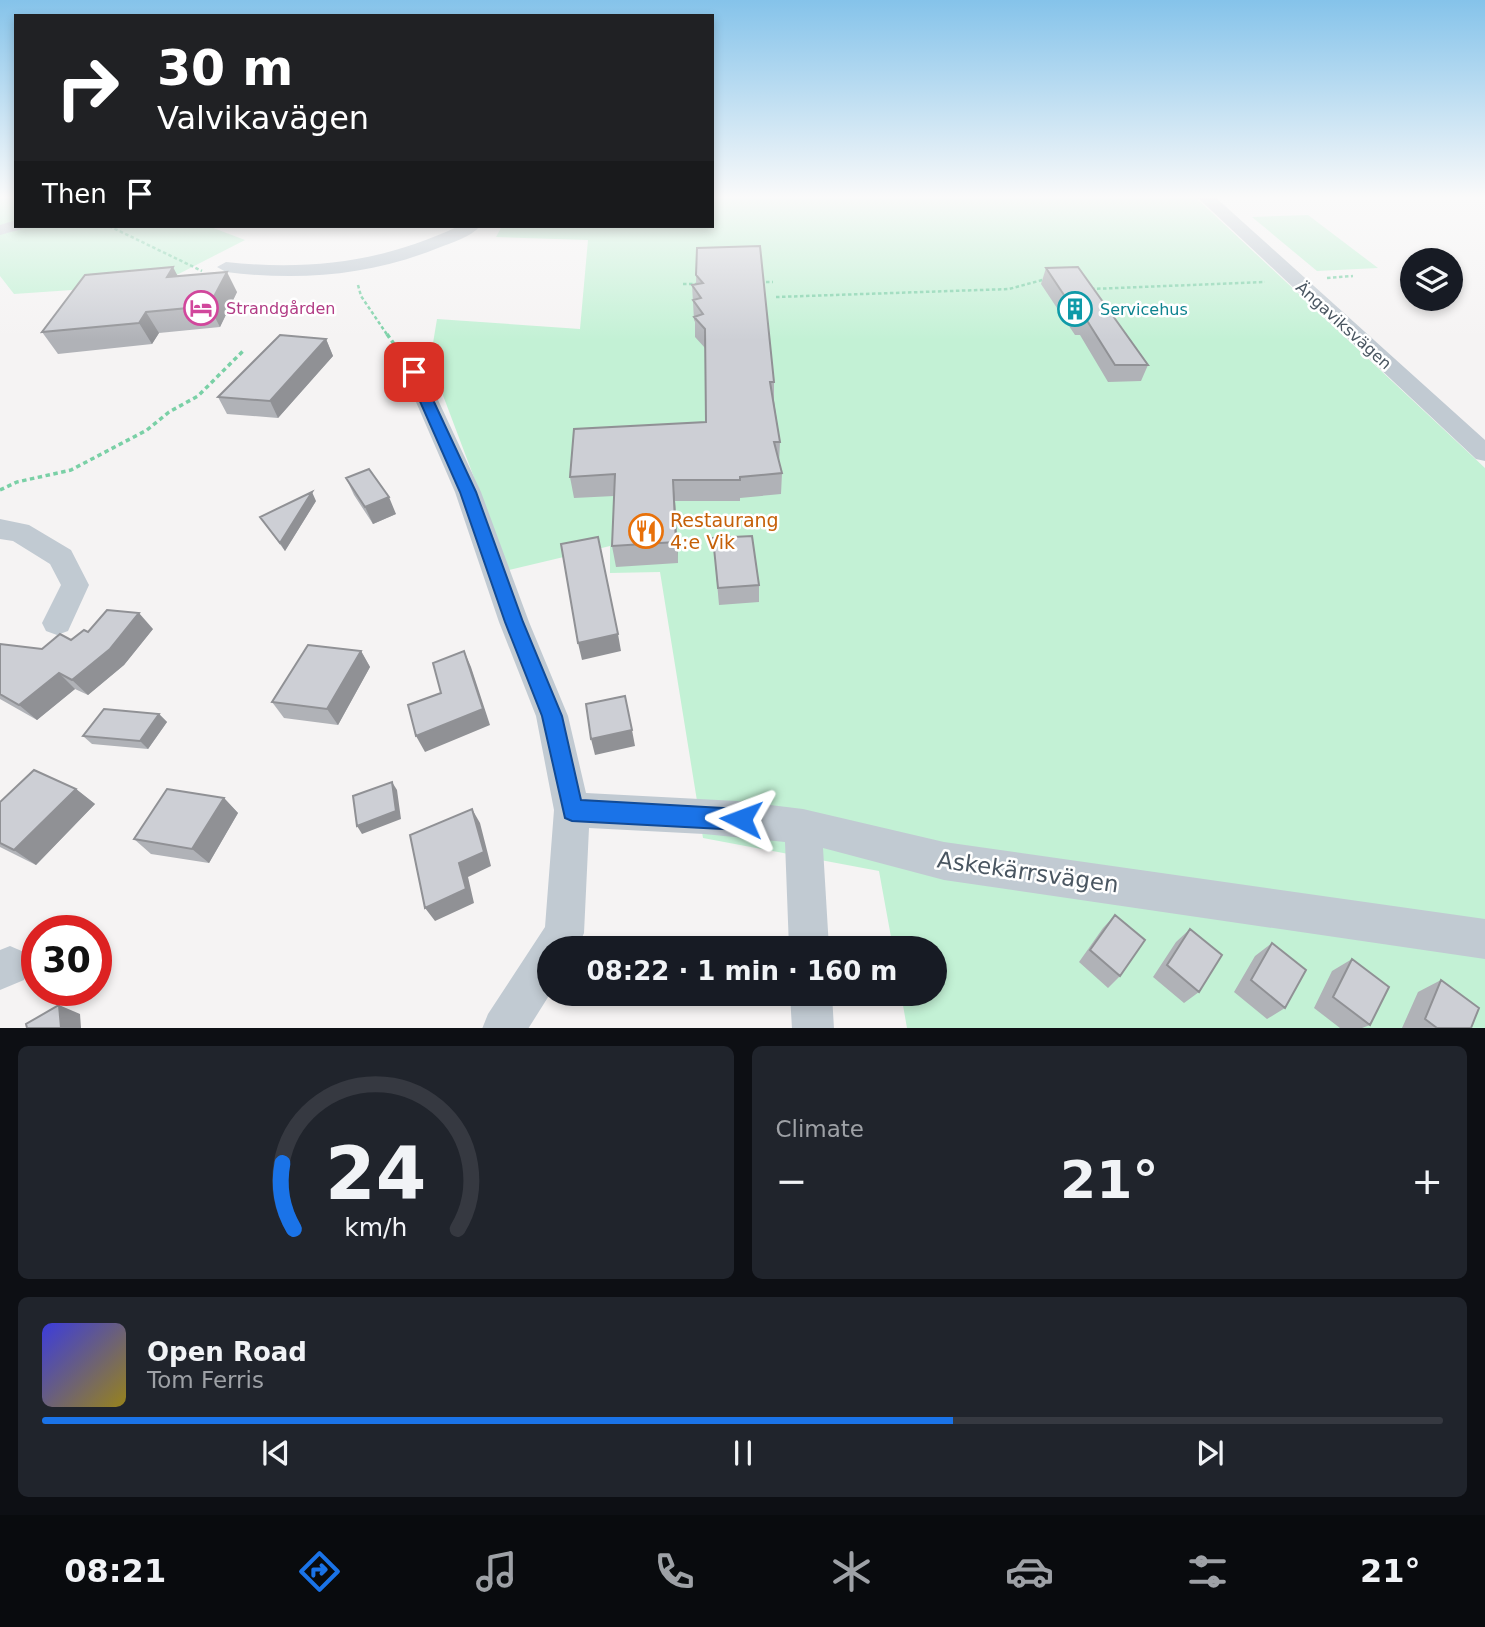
<!DOCTYPE html>
<meta charset="utf-8">
<style>
:root{--surface:#171b24;--page:#20242c;--text:#f1f3f6;--muted:#9ea1a6;--line:#363941;--accent:#1a73e8}
body{margin:0;font-family:"DejaVu Sans",sans-serif;background:var(--page);color:var(--text);height:100vh;display:flex;flex-direction:column;font-size:26px;white-space:nowrap}
*{box-sizing:border-box;margin:0}
p{font-size:23px;color:var(--muted)}
.icon{flex:none;width:38px;height:38px;fill:none;stroke:currentColor;stroke-width:2;stroke-linecap:round;stroke-linejoin:round}
.map{position:relative;height:1028px;overflow:hidden}
.drawer{display:flex;flex-direction:column;gap:18px;padding:18px;background:#0d0f14;flex:1}
.drawer>*{flex:none}
.hud{position:absolute;left:14px;top:14px;width:700px;height:214px;border-radius:0px;box-shadow:0 4px 10px #0003;background:#202124;color:#fff;overflow:hidden}
.controls{position:absolute;left:1400px;top:248px;display:grid;gap:14px}
.controls a{display:grid;place-items:center;width:63px;height:63px;border-radius:50%;background:var(--surface);box-shadow:0 4px 10px #0003;font-size:35px}
.speed{position:absolute;left:21px;top:915px;display:flex;gap:14px;font-size:35px;font-weight:700;text-align:center}
.speed>*{display:grid;place-content:center;width:91px;height:91px;border-radius:50%;background:var(--surface);box-shadow:0 4px 10px #0003;line-height:1}
.speed .limit{border:10px solid #d22;background:#fff;color:#111}
.pin{position:absolute;display:grid;place-items:center;width:60px;height:60px;color:#fff;margin:-30px;border-radius:14px;box-shadow:0 4px 10px #0006}
.me{position:absolute;width:77px;margin:-38px;rotate:273deg;stroke-linejoin:round;filter:drop-shadow(0 0 5px #0008)}
.turn{display:flex;align-items:center;gap:24px;height:147px;padding:0 28px;font-size:32px}
.turn .icon{width:91px;height:91px;stroke-width:2.5}
.turn b{display:block;font-size:49px;line-height:60px}
.then{display:flex;align-items:center;height:66px;padding:0 28px;background:#0003;gap:14px;font-size:26px}
.big{font-size:52px;font-weight:700;line-height:1.1}
.drawer .tile{flex:1;display:flex;flex-direction:column;justify-content:center;gap:10px;min-width:0;padding:0 24px;border-radius:10px;background:var(--page)}
.drawer .dial{align-items:center;gap:0}
.dial svg{height:182px;overflow:visible;fill:none;stroke:var(--line);stroke-width:7;stroke-linecap:round;text-anchor:middle}
.dial text{fill:var(--text);stroke:none}
.song{display:flex;align-items:center;gap:21px}
.cover{width:84px;height:84px;border-radius:10px;background:linear-gradient(135deg,hsl(240 70% 55%),hsl(50 70% 35%))}
.played{height:7px;border-radius:4px;background:linear-gradient(90deg,var(--accent) 65%,var(--line) 65%)}
.keys{display:flex;justify-content:space-around;direction:ltr}
.heat{display:flex;justify-content:space-between;align-items:center;font-size:38px;direction:ltr}
.drawer .tiles{flex:1;display:grid;gap:18px;grid-template-columns:1fr 1fr}
.tile:last-child{grid-column:span 2}
.trip{position:absolute;left:537px;top:936px;width:410px;height:70px;border-radius:35px;background:var(--surface);box-shadow:0 4px 10px #0003;font-weight:700;line-height:70px;text-align:center}
.tabs{display:flex;height:112px;justify-content:space-around;align-items:center;background:#090b0e;color:var(--muted)}
.tabs .icon{width:49px;height:49px}
.tabs .selected{color:var(--accent)}
.tabs b{font-size:32px;color:var(--text)}
.map>svg:first-child{display:block}
.green{fill:#c3f1d5}
.lines{fill:none;stroke-linecap:round;stroke-linejoin:round}
.path-far1{stroke:#7ad0a6;stroke-width:2.5;stroke-dasharray:3.5 2.5;stroke-linecap:butt}
.path{stroke:#7ad0a6;stroke-width:3.5;stroke-dasharray:4.5 3.5;stroke-linecap:butt}
.street{fill:#c1cad2;fill-rule:evenodd}
.wall{fill:#b0b2b7}
.shaded-wall{fill:#909195}
.building{fill:#cdcfd5;stroke:#909195;stroke-width:2}
.route{fill:#1a73e8;stroke:#114b97;stroke-width:2}
.labels{text-anchor:middle;stroke-width:5;stroke-linejoin:round;paint-order:stroke}
.far-hotel-label{font-size:16px;fill:#b23c85;stroke:#fff;text-anchor:start}
.far-culture-label{font-size:16px;fill:#0d838f;stroke:#fff;text-anchor:start}
.far-street-label{font-size:16px;fill:#4a5661;stroke:#fff}
.food-label{font-size:19px;fill:#c56008;stroke:#fff;text-anchor:start}
.near-street-label{font-size:23px;fill:#4a5661;stroke:#fff}
</style>
<div class="map">
<svg width="1485" height="1029" viewBox="0 0 1485 1029">
<rect width="100%" height="100%" fill="#f5f3f3"/>
<!-- green -->
<path class="green" d="M0,196H16V226H208L245,240L159,284L14,294L0,276Z
M712,196H1194L1485,468V1028H907L901,994H934V948H893L879,871L703,838L660,572L610,573V546L509,570L430,361L437,319L580,329L588,240L496,237L502,226H712Z
M1308,215L1378,268L1317,271L1252,217Z"/>
<g class="lines">
<!-- path-far1 -->
<path class="path-far1" d="M109,226L202,271
M1327,278L1353,276
M760,282H773
M683,284H699
M358,285L361,296L388,336
M1091,289L1265,282
M776,297L1009,289L1046,279"/>
<!-- path -->
<path class="path" d="M387,334L403,357
M0,490L17,482L71,470L147,430L169,412L198,396L245,349"/>
<!-- street -->
<path class="street" d="M1196,196H1214L1485,440V461L1476,459Z
M16,220V226H24L22,229L0,235V225Z
M459,226H480C471,237 451,243 438,248C368,276 300,281 226,272L217,267L226,262C309,271 383,262 459,226Z
M414,366L425,372L481,492L529,622L568,716L586,793L737,801L803,809L944,842L1485,919V959L944,880L823,848L829,948H789L785,842L704,834L589,828L584,933L578,947L550,948V994L528,1029H482L488,1014L545,927L554,810L536,716L499,622L455,492L403,372Z
M0,519L29,525L71,550L89,585L68,631L57,635L46,631L42,623L61,585L50,564L13,541L0,539Z
M10,946L24,952L30,966L24,980L0,990V950Z
M790,994H832L834,1029H792Z"/>
</g>
<!-- wall -->
<path class="wall" d="M697,248L774,382V401L780,442L779,463L782,473L781,494L740,498V501H675L678,563L616,567L612,546L614,496L574,498L570,477L706,422L705,348L695,337V322L694,320L692,285L696,284Z
M1046,268L1148,365L1141,381L1108,382L1080,335H1075L1041,284Z
M177,276L237,292L220,327L159,333L152,344L58,354L42,332Z
M326,339L333,356L278,418L227,414L218,397Z
M346,478L396,514L373,524L354,495Z
M316,501L285,551L260,517Z
M713,538L759,585V602L719,605Z
M153,629L124,665L88,695L75,689L37,720L0,699V644L42,649L71,640Z
M361,651L370,667L338,725L284,718L272,702Z
M159,714L167,722L148,749L92,744L83,736Z
M76,789L95,804L36,865L0,847V802Z
M224,798L238,813L209,863L151,854L134,839Z
M1115,915L1120,976L1108,988L1079,962L1103,928Z
M1190,929L1199,992L1184,1003L1153,977L1176,942Z
M1272,943L1285,1008L1267,1019L1234,992L1255,956Z
M1352,959L1370,1025L1362,1028H1340L1314,1008L1332,971Z
M1441,980L1471,1028H1402L1418,992Z"/>
<!-- shaded-wall -->
<path class="shaded-wall" d="M173,267L184,288L167,277Z
M227,272L237,292L220,327L209,306Z
M146,312L159,333L152,344L139,323Z
M326,339L333,356L278,418L270,401Z
M673,480L675,501L678,563L676,542Z
M312,492L316,501L285,551L280,543Z
M389,497L396,514L373,524L365,507Z
M139,613L153,629L124,665L88,695L72,680Z
M618,634L621,651L582,660L578,643Z
M361,651L370,667L338,725L327,709Z
M464,651L471,667L490,725L425,752L416,736L483,709Z
M59,673L75,689L37,720L19,705Z
M159,714L167,722L148,749L140,741Z
M632,730L635,746L595,755L591,739Z
M392,782L397,790L401,819L362,834L357,826Z
M76,789L95,804L36,865L14,850Z
M224,798L238,813L209,863L192,849Z
M472,809L480,823L491,866L468,877L474,903L435,921L425,908L459,863Z
M59,1005L80,1014L81,1028H61Z"/>
<!-- building -->
<path class="building" d="M760,246L774,382H770L780,442H774L782,473L740,477V480H673L676,542L612,546L615,474L570,477L574,429L706,422L705,329L694,317L703,314L693,300L701,298L692,285L703,283L696,275L697,248Z
M173,267L167,277L227,272L209,306L146,312L139,323L42,332L85,275Z
M1078,267L1148,365H1115L1086,319H1080L1046,268Z
M280,335L326,339L270,401L218,397Z
M369,469L389,497L365,507L346,478Z
M312,492L280,543L260,517Z
M752,536L759,585L718,588L713,538Z
M598,537L618,634L578,643L561,544Z
M107,610L139,613L110,649L72,680L59,673L19,705L0,694V644L42,649L60,634L71,640L84,630L88,632Z
M308,645L361,651L327,709L272,702Z
M464,651L483,709L416,736L408,705L441,693L433,663Z
M625,696L632,730L591,739L586,704Z
M104,709L159,714L140,741L83,736Z
M34,770L76,789L14,850L0,843V802Z
M392,782L396,811L357,826L353,796Z
M167,789L224,798L192,849L134,839Z
M472,809L484,852L459,863L466,889L425,908L410,835Z
M1115,915L1145,940L1120,976L1090,950Z
M1190,929L1222,955L1199,992L1167,965Z
M1272,943L1306,970L1285,1008L1251,980Z
M1352,959L1389,987L1370,1025L1333,997Z
M1441,980L1479,1008L1471,1028H1437L1425,1019Z
M59,1005L61,1028H27L26,1024Z"/>
<!-- sky -->
<linearGradient id="sky" x2="0" y2="1"><stop stop-color="#85c3ea"/><stop offset="0.58" stop-color="#fafafa"/><stop offset="1" stop-color="#fafafa" stop-opacity="0"/></linearGradient>
<rect width="1485" height="340" fill="url(#sky)"/>
<!-- route -->
<path class="route" d="M414,368L420,372L476,492L523,622L562,716L581,800L741,809L749,812L752,819L749,827L741,830L572,821L565,818L542,716L505,622L460,492L407,372Z"/>
<!-- icons -->
<defs>
<g id="hotel-ring" transform="scale(1.75)"><circle r="9.5" fill="#fff" stroke="#d1479c" stroke-width="1.5"/><path d="M-6-4.5h1.5V1H6V5H4.5V3h-9V5H-6ZM-4 0a1.8 1.8 0 1 1 3.6 0ZM.5 0V-2.5h3Q6-2.5 6 0Z" fill="#d1479c"/></g>
<g id="building-ring" transform="scale(1.75)"><circle r="9.5" fill="#fff" stroke="#0f9aa8" stroke-width="1.5"/><path d="M-4-6H4V6H1V3H-1V6H-4ZM-2.5-4.3h1.7v1.8h-1.7ZM.8-4.3h1.7v1.8H.8ZM-2.5-1h1.7V.8h-1.7ZM.8-1h1.7V.8H.8Z" fill="#0f9aa8"/></g>
<g id="restaurant-ring" transform="scale(1.75)"><circle r="9.5" fill="#fff" stroke="#e8710a" stroke-width="1.5"/><path d="M-5-6h1v4h1v-4h1v4h1v-4h1v5L-1.5 .5V6h-2V.5L-5-1ZM5-6V6H3V1.5H1.5Q1.5-4 5-6Z" fill="#e8710a"/></g>
</defs>
<g fill-rule="evenodd">
<use href="#hotel-ring" x="201" y="308"/>
<use href="#building-ring" x="1075" y="309"/>
<use href="#restaurant-ring" x="646" y="531"/>
</g>
<g class="labels">
<!-- far-hotel labels -->
<g class="far-hotel-label">
<text x="226" y="314">Strandgården</text>
</g>
<!-- far-culture labels -->
<g class="far-culture-label">
<text x="1100" y="315">Servicehus</text>
</g>
<!-- far-street labels -->
<g class="far-street-label">
<text transform="translate(1344 325) rotate(42)" y="6">Ängaviksvägen</text>
</g>
<!-- food labels -->
<g class="food-label">
<text x="670" y="527">Restaurang<tspan x="670" dy="22">4:e Vik</tspan></text>
</g>
<!-- near-street labels -->
<g class="near-street-label">
<text transform="translate(1028 872) rotate(8)" y="8">Askekärrsvägen</text>
</g>
</g>
</svg>
<div class="controls">
<a><svg class="icon" aria-label="layers" viewBox="0 0 24 24"><path d="M12 4l9 5-9 5-9-5zM3 14l9 5 9-5"/></svg></a>
</div>
<div class="speed"><div class="limit">30</div></div>
<div class="pin" style="left:414px;top:372px;background:#d93025"><svg class="icon" aria-label="arrive" viewBox="0 0 24 24"><path d="M6 21V4h12l-3 4 3 4H6"/></svg></div>
<svg class="me" style="left:741px;top:819px" viewBox="-20 -20 40 40"><path d="M0-17L14 15 0 8-14 15z" fill="#1a73e8" stroke="#fff" stroke-width="4"/></svg>
<div class="trip">08:22 · 1 min · 160 m</div>
<div class="hud">
<div class="turn"><svg class="icon" aria-label="right" viewBox="0 0 24 24"><path d="M7 20v-9h11M14 6l5 5-5 5"/></svg><div><b>30 m</b>Valvikavägen</div></div>
<div class="then">Then<svg class="icon" aria-label="arrive" viewBox="0 0 24 24"><path d="M6 21V4h12l-3 4 3 4H6"/></svg></div>
</div>
</div>
<section class="drawer">
<div class="tiles">
<div class="tile dial"><svg viewBox="0 0 100 80">
<path d="M14 69A42 42 0 1 1 86 69"/>
<path d="M14 69A42 42 0 0 1 9 40" stroke="#1a73e8"/>
<text x="50" y="56" font-size="32" font-weight="700">24</text>
<text x="50" y="72" font-size="11">km/h</text>
</svg></div>
<div class="tile"><p>Climate</p>
<div class="heat"><a>−</a><b class="big">21°</b><a>+</a></div>
</div>
<div class="tile">
<div class="song"><i class="cover"></i><div><b>Open Road</b><p>Tom Ferris</p></div></div>
<div class="played"></div>
<div class="keys"><svg class="icon" aria-label="previous" viewBox="0 0 24 24"><path d="M18 5L8 12l10 7zM5 5v14"/></svg><svg class="icon" aria-label="pause" viewBox="0 0 24 24"><path d="M8 5v14M16 5v14"/></svg><svg class="icon" aria-label="next" viewBox="0 0 24 24"><path d="M6 5l10 7-10 7zM19 5v14"/></svg></div>
</div>
</div>
</section>
<nav class="tabs">
<b>08:21</b>
<svg class="icon selected" aria-label="directions" viewBox="0 0 24 24"><path d="M12 3l9 9-9 9-9-9zM9 14v-3h6M13 9l2 2-2 2"/></svg>
<svg class="icon" aria-label="music" viewBox="0 0 24 24"><path d="M9 18V5l10-2v13"/><circle cx="6" cy="18" r="3"/><circle cx="16" cy="16" r="3"/></svg>
<svg class="icon" aria-label="phone" viewBox="0 0 24 24"><path d="M5 4h4l2 5-3 2q2 4 5 5l2-3 5 2v4C11 20 4 13 5 4z"/></svg>
<svg class="icon" aria-label="climate" viewBox="0 0 24 24"><path d="M12 3v18M4 7l16 10M4 17L20 7"/></svg>
<svg class="icon" aria-label="car" viewBox="0 0 24 24"><path d="M5 17H2v-5l4-1 3-4h7l3 4 3 1v5h-3M9 17h6M6 11h13"/><circle cx="7" cy="17" r="2"/><circle cx="17" cy="17" r="2"/></svg>
<svg class="icon" aria-label="filters" viewBox="0 0 24 24"><path d="M4 7h16M4 17h16"/><circle cx="9" cy="7" r="2"/><circle cx="15" cy="17" r="2"/></svg>
<b>21°</b>
</nav>
